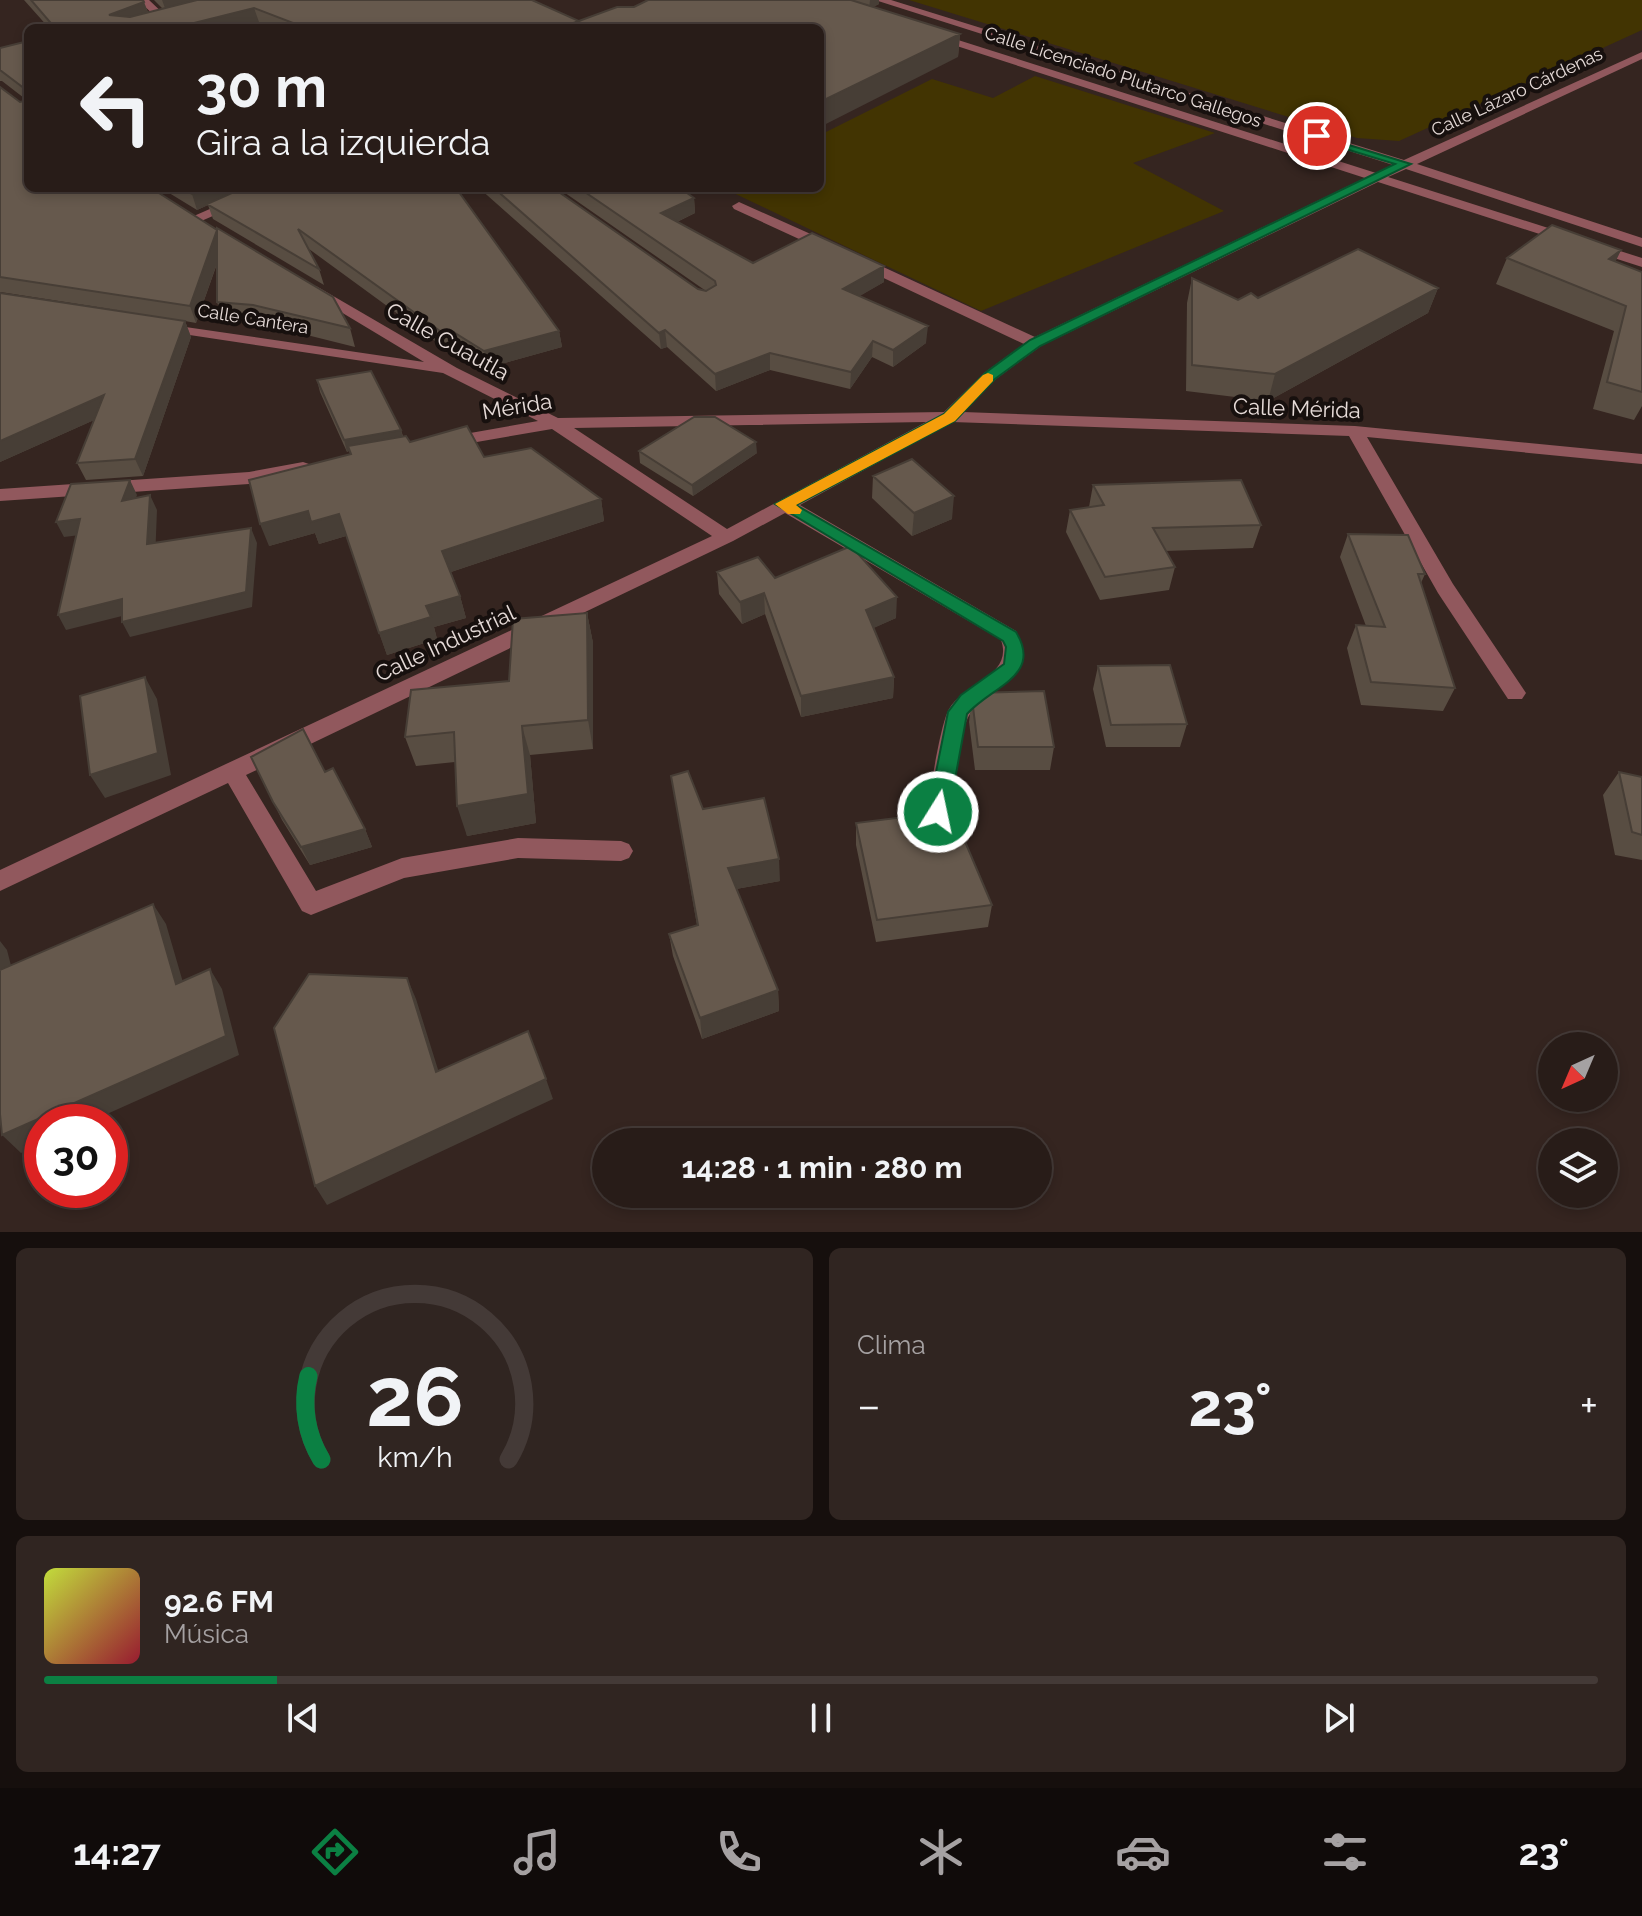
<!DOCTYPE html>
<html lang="es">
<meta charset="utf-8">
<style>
:root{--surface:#281c18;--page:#302521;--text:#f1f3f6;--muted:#a5a1a2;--line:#443a37;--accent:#0b8043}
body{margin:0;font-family:Raleway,sans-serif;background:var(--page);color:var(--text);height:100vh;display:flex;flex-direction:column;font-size:30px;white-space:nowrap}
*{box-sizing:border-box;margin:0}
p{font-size:26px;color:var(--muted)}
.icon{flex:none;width:44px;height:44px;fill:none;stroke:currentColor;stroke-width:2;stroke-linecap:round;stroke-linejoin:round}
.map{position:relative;height:1232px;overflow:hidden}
.sheet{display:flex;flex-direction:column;gap:16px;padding:16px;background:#160f0d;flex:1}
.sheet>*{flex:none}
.top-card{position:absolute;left:24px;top:24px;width:800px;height:168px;border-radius:12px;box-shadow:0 4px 12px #0003,0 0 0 2px var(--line);background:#281c18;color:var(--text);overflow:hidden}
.needle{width:52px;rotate:224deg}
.tools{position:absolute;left:1538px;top:1032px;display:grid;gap:16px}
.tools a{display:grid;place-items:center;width:80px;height:80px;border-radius:50%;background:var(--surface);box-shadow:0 4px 12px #0003,0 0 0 2px var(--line);font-size:40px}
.speed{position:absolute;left:24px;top:1104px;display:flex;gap:16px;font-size:40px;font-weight:700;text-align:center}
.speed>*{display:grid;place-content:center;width:104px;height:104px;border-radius:50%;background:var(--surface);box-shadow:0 4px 12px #0003,0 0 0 2px var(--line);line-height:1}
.speed .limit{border:12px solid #d22;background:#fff;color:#111}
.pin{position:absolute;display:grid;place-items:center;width:68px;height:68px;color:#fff;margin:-34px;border:4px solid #fff;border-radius:50%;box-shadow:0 2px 8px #0007}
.me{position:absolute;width:88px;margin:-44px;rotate:10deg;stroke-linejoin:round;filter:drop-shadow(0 0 6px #0008)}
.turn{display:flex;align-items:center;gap:28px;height:168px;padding:0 40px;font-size:36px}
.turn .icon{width:104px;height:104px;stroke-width:2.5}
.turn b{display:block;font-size:56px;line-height:68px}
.big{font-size:60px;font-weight:700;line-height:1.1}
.sheet .card{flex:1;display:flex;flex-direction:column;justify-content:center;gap:12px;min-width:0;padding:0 28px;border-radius:12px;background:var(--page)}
.sheet .dial{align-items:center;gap:0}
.dial svg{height:208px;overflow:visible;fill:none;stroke:var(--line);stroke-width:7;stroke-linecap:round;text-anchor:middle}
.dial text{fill:var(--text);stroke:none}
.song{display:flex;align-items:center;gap:24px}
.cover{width:96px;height:96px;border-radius:12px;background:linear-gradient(135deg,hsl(70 70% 55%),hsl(350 70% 35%))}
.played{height:8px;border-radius:4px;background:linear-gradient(90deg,var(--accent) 15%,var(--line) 15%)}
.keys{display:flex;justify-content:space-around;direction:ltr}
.heat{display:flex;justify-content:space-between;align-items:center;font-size:44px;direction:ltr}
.sheet .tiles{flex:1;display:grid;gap:16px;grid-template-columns:1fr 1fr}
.card:last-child{grid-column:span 2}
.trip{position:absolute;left:592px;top:1128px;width:460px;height:80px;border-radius:40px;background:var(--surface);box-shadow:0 4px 12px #0003,0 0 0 2px var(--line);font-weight:700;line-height:80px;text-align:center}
.tabs{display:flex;height:128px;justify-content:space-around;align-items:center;background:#100b0a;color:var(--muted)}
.tabs .icon{width:56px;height:56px}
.tabs .on{color:var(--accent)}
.tabs b{font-size:36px;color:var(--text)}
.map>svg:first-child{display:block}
.green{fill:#423402}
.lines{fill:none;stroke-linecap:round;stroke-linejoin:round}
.street{fill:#91585d;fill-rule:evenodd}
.wall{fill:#584d42}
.shaded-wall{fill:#473e36}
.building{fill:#66594d;stroke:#473e36;stroke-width:2}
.route{fill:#0b8043;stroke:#07532c;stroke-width:2}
.slow{fill:#f59e0b}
.labels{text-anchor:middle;stroke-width:8;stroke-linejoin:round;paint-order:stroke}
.far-street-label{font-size:18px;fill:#e6dbd8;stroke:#17100e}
.street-label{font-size:22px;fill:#e6dbd8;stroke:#17100e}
</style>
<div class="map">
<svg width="1642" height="1232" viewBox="0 0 1642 1232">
<rect width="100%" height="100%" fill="#352520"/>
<!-- green -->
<path class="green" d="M909,0H1642V30L1399,141L1357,138Z
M1035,76L1215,133L1133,163L1224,211L981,311L723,188H820V135L932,79L993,98Z"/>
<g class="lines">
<!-- street -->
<path class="street" d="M138,0H149L168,18L159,20Z
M875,0H891L1404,160L1642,52V59L1417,164L1642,238V247L1406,169L1388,177L1642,258V267L1378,182L1041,346L996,379L963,412L1355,426L1642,454V464L1367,437L1453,584L1522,687L1526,693L1522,699H1508L1438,593L1349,436L952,422L800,505L1016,631C1043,679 990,685 970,714C957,733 959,793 946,819L938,821L930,819L926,812C931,790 940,725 949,709C963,684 1014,676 1001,640L785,513L733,541L246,775L316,891L402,858L518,838L621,841L629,844L633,851L629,858L621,861L518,858L404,878L311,915L302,911L228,783L0,891V870L712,536L552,429L448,447L442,446L439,442L442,438L538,421L443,373L163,331L158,329V323L424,362L311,294L308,291L316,286L457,368L558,418L944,412L984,373L1024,344L856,265V259H866L1035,337L1365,178L932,38V34L936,33L1376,173L1393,165ZM926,422L727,529L574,428Z
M258,188H277L199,222L187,219Z
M739,202L833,244L835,247L828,251L823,250L734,209L732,206Z
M303,462L309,464L312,468L309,472L249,484L0,501V489L249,472Z"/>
</g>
<!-- wall -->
<path class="wall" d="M24,0H143L148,12L163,9L154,0H532L579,21L634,7L648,0H879V4L873,7L960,34L958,57L820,28H274L259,22L235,28H49Z
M28,41V188H151L350,328L355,347L259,323L223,320L217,302V264L196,323L185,321L191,337L143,476L86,480L77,463L94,420L0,462V293L130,312L0,292V87L20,102L24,101V98L2,81H0V48Z
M161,188H456L559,331L562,347L487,368L454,347L450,352L309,249L319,269L324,285L213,219L208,205L197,210Z
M479,188H553L698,289L706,291L558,188H680L694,198L695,213L677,222L753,263L884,266V282L859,296L926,343L893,367L872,357L850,389L770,370L716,391L667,347L661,349Z
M1621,250L1615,262L1642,272V406L1634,420L1593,409L1614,331L1496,284L1507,258Z
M1192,278L1238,300L1438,288L1428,313L1268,401L1186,391L1187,303Z
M317,380L401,430L403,436L410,442L484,457L601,499L604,521L451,572L460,596L466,618L434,627L437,639L387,655L346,536L319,544L315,533L269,546L350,454L349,451L347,452L320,392Z
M639,451L757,453L693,496L640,463Z
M873,476L952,519L912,536L872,498Z
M1093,485L1261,525L1253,548L1165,551L1175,567L1169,590L1100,600L1066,532L1070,510L1089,507Z
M1348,534L1425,574L1421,583L1455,688L1443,711L1361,705L1347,648L1356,625L1366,626L1340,557Z
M717,572L775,578L896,618L873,628L894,677L893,698L801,717L765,614L742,624L719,594Z
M587,613L593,643V749L530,755L536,823L467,836L455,762L416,766L405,737L509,681Z
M1098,666L1187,724L1180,747H1106L1093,689Z
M972,699L1054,747L1050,770H975L969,722Z
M251,757L325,772L365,829L372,847L310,865L282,820Z
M1619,772L1642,777V860L1615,855L1603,795Z
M671,776L703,809L780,881L736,889L778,990L779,1011L702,1039L673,956L669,934L697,925Z
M856,823L992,905L988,927L876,942L856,845Z"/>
<!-- shaded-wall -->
<path class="shaded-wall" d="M162,0H211L166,11Z
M870,0H879V4L869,9Z
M144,2L149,16L115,28L109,15Z
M254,8L259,22L235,28H174Z
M960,34L958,57L820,127V102Z
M206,188H250L207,204L208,205L197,210L192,194Z
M694,198L695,213L662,229L661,213Z
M217,230L223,246L196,323L190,306Z
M1621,250L1609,275V259Z
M884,266V282L843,306V289Z
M1438,288L1428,313L1268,401L1275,374Z
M185,321L191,337L143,476L135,459Z
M928,326L926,343L893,367V350Z
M450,330L454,347L450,352L447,336Z
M665,330L667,347L661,349L659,333Z
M559,331L562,347L487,368L484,351Z
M873,341L872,357L850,389L851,372Z
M770,353V370L716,391L715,374Z
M104,395L112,412L0,462V441Z
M401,430L404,442L348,446L349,451L347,452L344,440Z
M756,442L757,453L693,496L692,485Z
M130,480L137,495L130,516L122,501Z
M150,495L157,510L155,560L147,544Z
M954,496L952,519L912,536L914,513Z
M601,499L604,521L448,573L442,551Z
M308,511L339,514L346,536L319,544L315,533L269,546L260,524Z
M80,519L88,534L64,537L56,522Z
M251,528L257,543L252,607L130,637L122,622Z
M764,593L765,614L742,624L740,602Z
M460,596L466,618L434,627L437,639L387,655L379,633L426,606Z
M897,597L896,618L865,632L866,610Z
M122,599L130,614L66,630L58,615Z
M587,613L593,643V749L588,720Z
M145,677L157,699L171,775L105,798L90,775Z
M894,677L893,698L801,717V696Z
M522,726L530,755L536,823L467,836L457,806Z
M365,829L372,847L310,865L301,847Z
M779,859L780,881L730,890L728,868Z
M153,904L166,924L189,1003L176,984Z
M0,941L7,950L17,989L0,970Z
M210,969L222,989L239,1055L89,1122H42V1143L21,1153L2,1135Z
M407,978L416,999L445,1092L436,1072Z
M778,990L779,1011L702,1039L700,1018Z
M546,1079L553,1099L327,1205L315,1186Z"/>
<!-- building -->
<path class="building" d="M31,0H143L144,2L109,15L130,17L197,0H532L579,21L576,22L577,28H306L254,8L174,28H55Z
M648,0H851L960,34L820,102V28H593L576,22L617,7H634Z
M28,41V188H151L217,230L190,306L0,277V87L20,102L24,101L25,89L0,70V48Z
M181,188H206L192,194Z
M243,188H456L559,331L484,351L450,330L447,336L298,229L319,269L207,204Z
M494,188H553L698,289L706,291L716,285L715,281L579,188H680L694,198L661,213L753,263L812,233L884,266L843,289L928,326L893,350L873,341L851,372L770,353L715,374L665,330L659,333Z
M1552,225L1621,250L1609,259L1642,272V392L1607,382L1626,306L1507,258Z
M217,228L333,297L350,328L253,305L217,302Z
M1358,249L1438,288L1275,374L1192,365V278L1238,300L1251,293L1258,298Z
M0,293L185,321L135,459L77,463L104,395L0,441Z
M371,371L401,430L344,440L317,380Z
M694,417H715L756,442L692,485L639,451Z
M467,426L484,457L531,448L601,499L442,551L460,596L426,606L431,617L379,633L339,514L311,522L308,511L260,524L249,480L351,454L348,446L406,436L410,442Z
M912,459L954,496L914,513L873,476Z
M130,480L122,501L150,495L147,544L251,528L246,592L122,622V599L58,615L80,519L56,522L71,484Z
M1241,480L1261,525L1153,528L1175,567L1105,577L1070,510L1104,505L1093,485Z
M1348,534L1408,535L1425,574H1418L1455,688L1371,682L1356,625L1385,627Z
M851,546L897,597L866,610L894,677L801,696L764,593L740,602L717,572L758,557L775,578Z
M587,613L588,720L522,726L528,794L457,806L454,732L405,737L411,690L509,681L513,619Z
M1170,665L1187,724L1111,725L1098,666Z
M145,677L158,753L90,775L80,696Z
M1044,691L1054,747H978L972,699L975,693Z
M303,729L325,772L333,768L365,829L301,847L273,802L251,757Z
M688,771L703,809L764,798L779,859L728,868L778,990L700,1018L669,934L698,925L671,776Z
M1619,772L1642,777V835L1632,832Z
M952,811L992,905L877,920L856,823Z
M153,904L176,984L210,969L226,1036L2,1135L0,1114V968V970Z
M309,974L407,978L436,1072L528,1031L546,1079L315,1186L274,1028Z"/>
<!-- route -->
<path class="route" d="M1313,134L1411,164L1040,346L995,379L955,421L796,505L1016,632C1043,676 992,686 967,714L949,812L946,818L938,821L931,818L928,812L948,712L961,695L1004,664L1006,647L1003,641L775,504L944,414L985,373L1030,340L1395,164L1313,139Z"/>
<!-- slow -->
<path class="slow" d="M988,373L993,375V381L955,421L796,505L802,510L800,514H788L775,504L944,414L983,375Z"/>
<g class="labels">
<!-- far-street labels -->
<g class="far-street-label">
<text transform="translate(1123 77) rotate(18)" y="6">Calle Licenciado Plutarco Gallegos</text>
<text transform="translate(1517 92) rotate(-25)" y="6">Calle Lázaro Cárdenas</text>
<text transform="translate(253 319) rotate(9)" y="6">Calle Cantera</text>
</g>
<!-- street labels -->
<g class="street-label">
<text transform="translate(448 341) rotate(29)" y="8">Calle Cuautla</text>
<text transform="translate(517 406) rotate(-9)" y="8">Mérida</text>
<text transform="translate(1297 408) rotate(2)" y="8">Calle Mérida</text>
<text transform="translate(445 643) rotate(-25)" y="8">Calle Industrial</text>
</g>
</g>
</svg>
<div class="tools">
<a><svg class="needle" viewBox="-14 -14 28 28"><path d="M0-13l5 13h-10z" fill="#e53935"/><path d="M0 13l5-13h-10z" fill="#a5a1a2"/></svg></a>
<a><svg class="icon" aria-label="layers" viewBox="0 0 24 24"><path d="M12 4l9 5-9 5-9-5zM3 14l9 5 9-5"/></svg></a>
</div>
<div class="speed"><div class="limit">30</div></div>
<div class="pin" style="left:1317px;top:136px;background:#d93025"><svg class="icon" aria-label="arrive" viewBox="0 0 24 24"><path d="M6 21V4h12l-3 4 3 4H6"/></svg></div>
<svg class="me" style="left:938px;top:812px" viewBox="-20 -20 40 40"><circle r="17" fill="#0b8043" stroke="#fff" stroke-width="3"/><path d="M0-11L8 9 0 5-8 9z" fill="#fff"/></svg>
<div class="trip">14:28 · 1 min · 280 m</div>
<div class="top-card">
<div class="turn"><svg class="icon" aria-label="left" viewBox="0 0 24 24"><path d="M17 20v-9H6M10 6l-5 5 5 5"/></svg><div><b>30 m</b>Gira a la izquierda</div></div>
</div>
</div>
<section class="sheet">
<div class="tiles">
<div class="card dial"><svg viewBox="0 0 100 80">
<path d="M14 69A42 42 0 1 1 86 69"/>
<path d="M14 69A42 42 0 0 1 9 37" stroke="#0b8043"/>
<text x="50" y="56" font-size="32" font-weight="700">26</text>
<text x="50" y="72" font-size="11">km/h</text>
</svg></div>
<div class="card"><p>Clima</p>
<div class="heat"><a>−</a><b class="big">23°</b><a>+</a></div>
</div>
<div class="card">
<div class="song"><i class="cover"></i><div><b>92.6 FM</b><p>Música</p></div></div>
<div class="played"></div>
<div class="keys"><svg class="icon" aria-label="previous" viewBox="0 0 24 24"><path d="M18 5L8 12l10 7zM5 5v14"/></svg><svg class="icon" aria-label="pause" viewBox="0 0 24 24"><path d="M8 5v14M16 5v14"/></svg><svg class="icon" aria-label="next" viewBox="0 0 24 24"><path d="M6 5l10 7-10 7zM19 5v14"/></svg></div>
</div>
</div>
</section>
<nav class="tabs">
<b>14:27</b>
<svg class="icon on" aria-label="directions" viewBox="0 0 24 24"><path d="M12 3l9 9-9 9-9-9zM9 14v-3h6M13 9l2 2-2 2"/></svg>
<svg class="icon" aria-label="music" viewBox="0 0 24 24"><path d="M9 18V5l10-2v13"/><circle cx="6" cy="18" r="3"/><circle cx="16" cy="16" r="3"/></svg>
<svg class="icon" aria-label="phone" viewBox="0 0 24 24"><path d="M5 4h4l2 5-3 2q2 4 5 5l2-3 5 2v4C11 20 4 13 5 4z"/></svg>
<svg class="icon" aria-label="climate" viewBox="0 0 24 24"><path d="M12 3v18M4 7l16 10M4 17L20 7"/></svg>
<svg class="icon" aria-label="car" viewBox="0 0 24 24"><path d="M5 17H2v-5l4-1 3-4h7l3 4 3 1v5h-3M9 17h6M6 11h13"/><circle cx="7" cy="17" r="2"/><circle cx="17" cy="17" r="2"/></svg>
<svg class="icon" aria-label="filters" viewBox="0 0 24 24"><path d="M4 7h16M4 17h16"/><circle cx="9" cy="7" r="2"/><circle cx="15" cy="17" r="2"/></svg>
<b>23°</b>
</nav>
